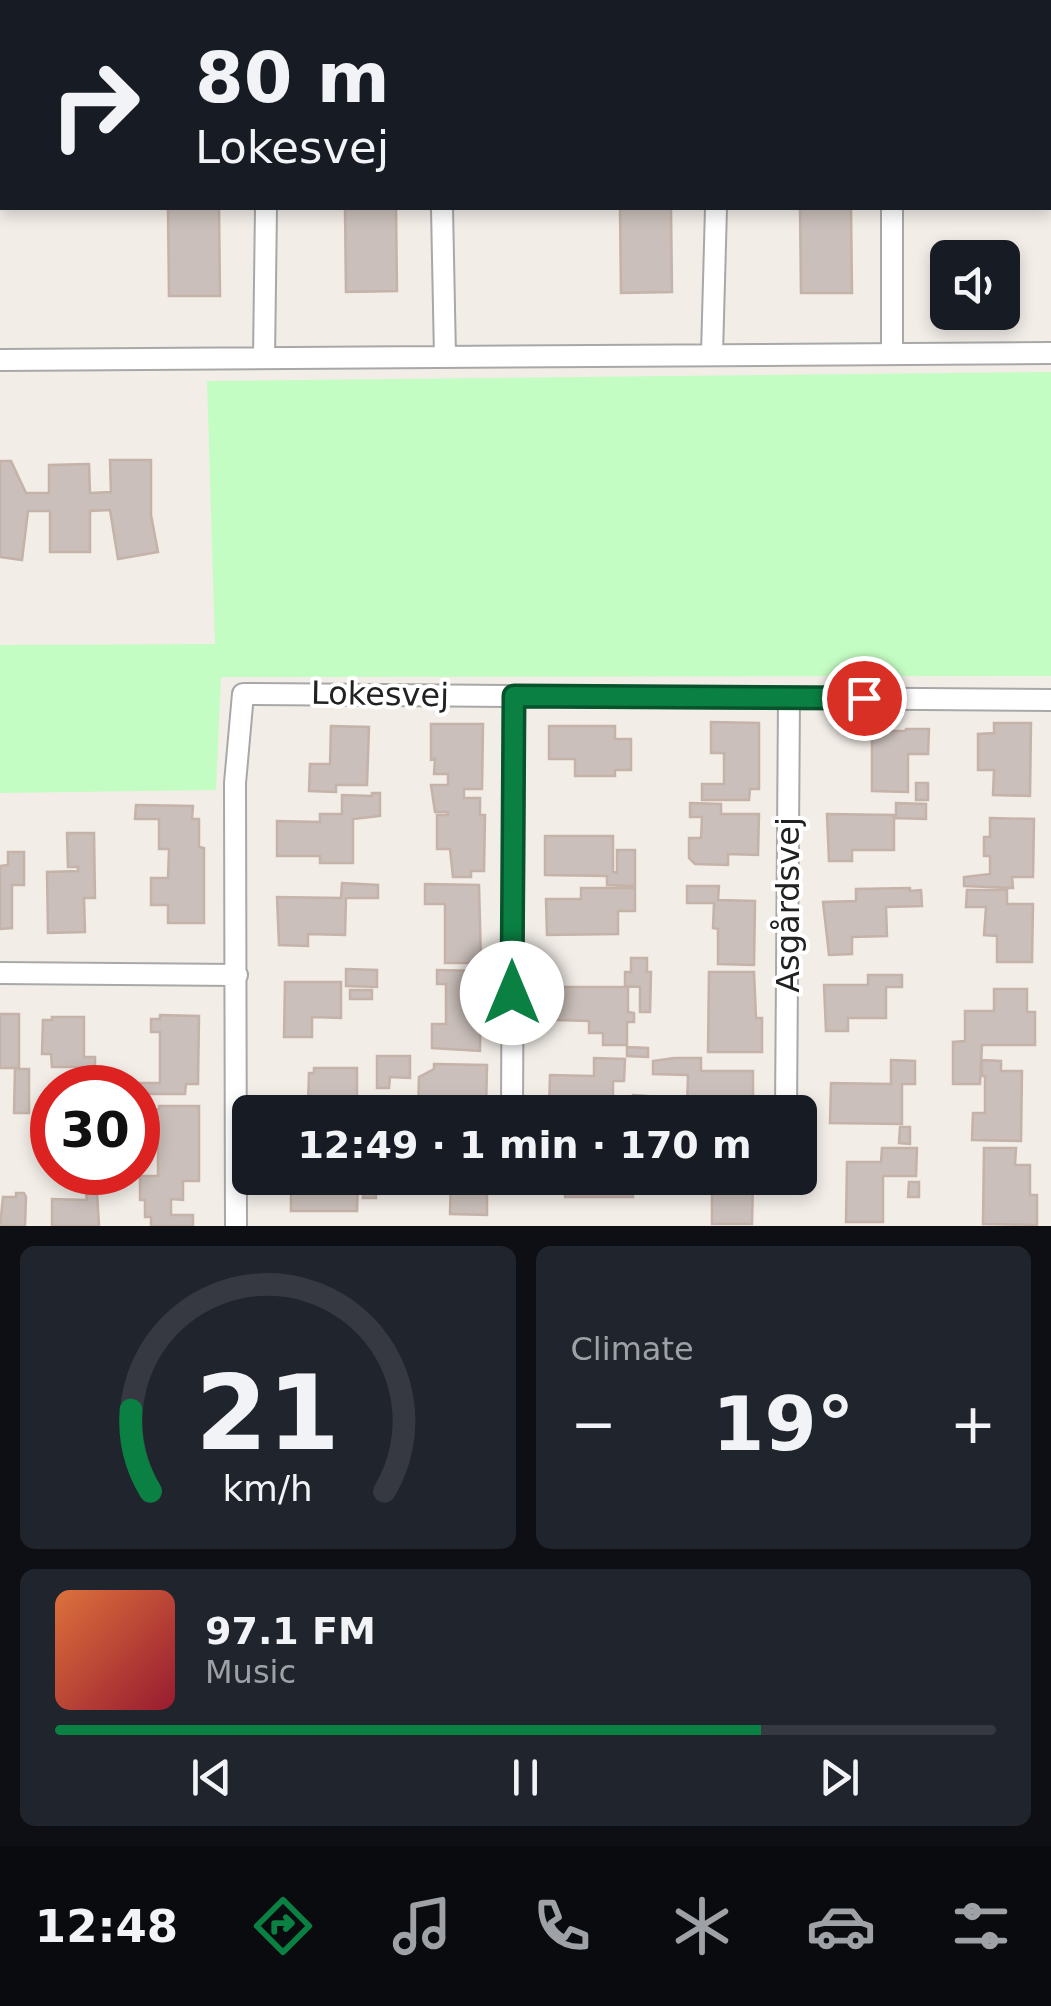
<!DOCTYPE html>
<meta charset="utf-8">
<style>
:root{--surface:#171b24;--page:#20242c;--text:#f1f3f6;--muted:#9ea1a6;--line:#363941;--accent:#0b8043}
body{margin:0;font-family:"DejaVu Sans",sans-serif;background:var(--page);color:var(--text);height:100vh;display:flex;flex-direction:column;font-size:38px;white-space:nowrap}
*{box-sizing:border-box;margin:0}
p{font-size:32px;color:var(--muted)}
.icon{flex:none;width:55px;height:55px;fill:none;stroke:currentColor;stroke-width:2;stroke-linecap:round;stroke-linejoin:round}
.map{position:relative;height:1226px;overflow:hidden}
.sheet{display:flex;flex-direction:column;gap:20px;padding:20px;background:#0d0f14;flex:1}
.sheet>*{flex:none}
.guide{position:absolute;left:0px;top:0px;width:1052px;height:210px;box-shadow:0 5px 15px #0003;background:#171b24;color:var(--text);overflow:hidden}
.buttons{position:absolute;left:930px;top:240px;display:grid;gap:20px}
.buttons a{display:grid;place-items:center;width:90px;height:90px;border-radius:15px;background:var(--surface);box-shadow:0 5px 15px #0003;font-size:50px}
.speed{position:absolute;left:30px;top:1065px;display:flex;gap:20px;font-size:50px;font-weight:700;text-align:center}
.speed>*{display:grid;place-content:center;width:130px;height:130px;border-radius:50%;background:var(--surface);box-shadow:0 5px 15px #0003;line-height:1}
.speed .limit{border:15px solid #d22;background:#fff;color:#111}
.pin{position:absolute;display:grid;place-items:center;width:85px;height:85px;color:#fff;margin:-42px;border:5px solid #fff;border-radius:50%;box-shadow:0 2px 10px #0007}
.me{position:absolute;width:110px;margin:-55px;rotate:0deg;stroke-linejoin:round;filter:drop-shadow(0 0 8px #0008)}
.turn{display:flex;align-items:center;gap:35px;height:210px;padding:0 30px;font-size:45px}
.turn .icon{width:130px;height:130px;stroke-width:2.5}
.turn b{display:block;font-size:70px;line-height:85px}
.big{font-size:75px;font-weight:700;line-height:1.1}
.sheet .tile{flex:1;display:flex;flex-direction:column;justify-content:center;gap:15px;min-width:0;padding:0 35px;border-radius:15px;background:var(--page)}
.sheet .dial{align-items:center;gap:0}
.dial svg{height:260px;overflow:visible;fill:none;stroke:var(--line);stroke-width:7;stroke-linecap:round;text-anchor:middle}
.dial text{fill:var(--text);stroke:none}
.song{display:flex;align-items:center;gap:30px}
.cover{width:120px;height:120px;border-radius:15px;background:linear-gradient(135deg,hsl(20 70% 55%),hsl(350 70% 35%))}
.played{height:10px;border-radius:5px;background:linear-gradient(90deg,var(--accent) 75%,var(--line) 75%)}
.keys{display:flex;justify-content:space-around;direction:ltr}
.heat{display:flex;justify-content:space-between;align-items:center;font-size:55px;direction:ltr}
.sheet .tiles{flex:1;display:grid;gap:20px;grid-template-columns:1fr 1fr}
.tile:last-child{grid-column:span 2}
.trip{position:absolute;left:232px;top:1095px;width:585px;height:100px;border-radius:15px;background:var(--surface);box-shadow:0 5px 15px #0003;font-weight:700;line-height:100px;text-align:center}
.menu{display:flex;height:160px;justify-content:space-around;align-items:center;background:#090b0e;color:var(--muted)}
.menu .icon{width:70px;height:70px}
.menu .on{color:var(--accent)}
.menu b{font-size:45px;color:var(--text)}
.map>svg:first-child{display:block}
.park{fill:#c4fdc3}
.building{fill:#cabfba;stroke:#c5b2a8;stroke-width:2.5}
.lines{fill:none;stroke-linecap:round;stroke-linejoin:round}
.street-casing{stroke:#a8a8a8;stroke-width:24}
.street{stroke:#fff;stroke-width:20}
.route-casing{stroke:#07532c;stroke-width:25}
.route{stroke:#0b8043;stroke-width:18}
.labels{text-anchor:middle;stroke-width:8;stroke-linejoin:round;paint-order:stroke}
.street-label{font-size:32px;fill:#212121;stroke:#fff}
</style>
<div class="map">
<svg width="1051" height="1226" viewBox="0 0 1051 1226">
<rect width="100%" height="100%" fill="#f2ede7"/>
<!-- park -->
<path class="park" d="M1051,372V676L221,677L216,790L0,793V645L215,644L207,381Z"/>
<!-- building -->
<path class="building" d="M168,208H219L220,296H169Z
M345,208H396L397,291L346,292Z
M620,208H671L672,292L621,293Z
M800,208H851L852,293H801Z
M110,460H151V515L158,552L118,559L110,510L90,511V552H50V511H28L22,560L0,557V461H11L26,493H49V465L89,464L90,493L111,492Z
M711,722L759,723V789H750L749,800H702V784H724V753H711Z
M994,723H1031L1030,796L993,795L994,770H978V734L994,733Z
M431,724H483L482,789H464V798H480V815H485L484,871H471V877H453L450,849H437V815H448V812H435L431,785H448V774H434L435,759L431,760Z
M331,726L369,727L367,785H336V792L309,791L310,764H330Z
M549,726H615V739H631V770H615V776H575V759H549Z
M906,729H929L928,754H908V792L872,791V731H905Z
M916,783H928V800H916Z
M372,793H380V816L353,819V863H320V856H277V821L320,822V814H342V795L372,796Z
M690,803L721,804V814H759L758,855L728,854V865L695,864L689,858V838H701L702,817H690Z
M896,803L926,804V819L896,818Z
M136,805L193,806L192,819H199V847L204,848V923H168V905H151V878H168L169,849H159V819H135Z
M827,814L894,815V850H852V861H829Z
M990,818L1034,819L1033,877H1012L1013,888L964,886V877L990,874V856H984V837H990Z
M67,833H94L95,898H84L85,932L48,933L47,872L78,871V867H68Z
M545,836H613V872L617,873V850H635V886L607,885V876L545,875Z
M8,852H24V885H12V928L0,929V866L8,865Z
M342,883L378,885V898H346L345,935L308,934V946L279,945L277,897L341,898Z
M425,884L479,885L481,963H445V904H425Z
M687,886H719L718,900L755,901L754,965L718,964V929L713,928L714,903H687Z
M581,888H635V911H618V934L547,935L546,899H581Z
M910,888V891L921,890L922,906L886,907L887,936L852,937V954L829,955L823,902L856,901V889Z
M967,890H1007V904H1033L1032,962H997V936L984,935L986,907H966Z
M631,958H647V972H651L650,1012H640V987L625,986V972H631Z
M346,969L377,970V987L346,986Z
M437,970L481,971L480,1051L432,1048V1024H446V984H437Z
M709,972H754L756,1018H762V1052H708Z
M868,975H902V987H886V1018H848V1031H826L824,985H868Z
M285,982H341V1018L312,1017V1037H284Z
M557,987H628V1012L634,1013V1022H627V1045H603V1033H589V1021L557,1020Z
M994,989H1027V1012H1035V1045H982L980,1084H953V1042L965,1041V1011H994Z
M350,990H372V999H350Z
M0,1014H19V1068H0Z
M160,1015L199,1016L198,1084H186L185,1094H138L137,1083H160V1032H151V1019H160Z
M52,1017H84V1057H95V1079H109V1088H83V1067H52L51,1054H42L43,1020H52Z
M627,1047L648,1048V1057L627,1056Z
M377,1056H410V1078L390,1077L389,1088H377Z
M594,1058L625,1059L624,1081H613V1112L549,1111L550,1075L594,1076Z
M674,1058H701V1071H753V1107H687L688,1075L653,1074V1061Z
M891,1060L915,1061V1084H902V1124L830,1123L831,1083L891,1084Z
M982,1060L1001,1061V1071H1022L1021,1141L972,1140L973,1113H985V1076H982Z
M434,1064L487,1065L486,1112H418L419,1077L434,1069Z
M314,1068H357V1108H353V1112L313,1109V1104H308L309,1073H314Z
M15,1069H29V1113H14Z
M633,1095L647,1096L646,1107L632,1106Z
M159,1106H199V1181H183V1200L171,1199V1215H193V1226H151V1217H145V1200H140V1176H158V1141H145V1110L159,1109Z
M900,1127H910V1144L899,1143Z
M882,1148H917L916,1176H883V1222H846L847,1162H881Z
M984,1148H1016L1015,1165H1030V1195H1037V1225L983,1224Z
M83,1175H96L99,1226H52V1199L87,1200Z
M291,1178H358L357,1211H291Z
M363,1178H376V1198H363Z
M451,1178H487V1215L450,1214Z
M553,1178H633V1197H565V1191H553Z
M712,1178H753L752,1224H712Z
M909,1182H919V1197H908Z
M16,1193H24L26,1197L25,1226H0L3,1197H16Z"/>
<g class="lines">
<!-- street casing -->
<g class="street-casing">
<path id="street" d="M286,0V2
M737,0V2
M914,0L915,2
M463,2V0
M442,208L445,357
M712,354L716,208
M892,354V208
M264,358L266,208
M0,360L1051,353
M0,973L237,975
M512,1112L514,696
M786,1112L789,698
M236,1226L235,783L243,694L1051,700"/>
</g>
<!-- street -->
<use href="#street" class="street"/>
</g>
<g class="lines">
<!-- route casing -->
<g class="route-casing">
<path id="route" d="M512,993L514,696L864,698"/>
</g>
<!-- route -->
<use href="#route" class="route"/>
</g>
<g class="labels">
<!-- street labels -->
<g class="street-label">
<text transform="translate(380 694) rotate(1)" y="11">Lokesvej</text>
<text transform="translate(788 905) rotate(-90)" y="11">Asgårdsvej</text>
</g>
</g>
</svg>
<div class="buttons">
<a><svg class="icon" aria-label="sound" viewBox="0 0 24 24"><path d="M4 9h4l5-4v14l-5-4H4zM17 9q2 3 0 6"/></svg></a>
</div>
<div class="speed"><div class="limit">30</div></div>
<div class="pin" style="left:864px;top:698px;background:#d93025"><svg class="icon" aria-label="arrive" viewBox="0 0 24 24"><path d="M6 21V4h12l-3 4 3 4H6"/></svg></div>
<svg class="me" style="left:512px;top:993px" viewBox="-20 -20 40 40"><circle r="19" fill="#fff"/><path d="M0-13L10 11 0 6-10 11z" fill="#0b8043"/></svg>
<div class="trip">12:49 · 1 min · 170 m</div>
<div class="guide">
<div class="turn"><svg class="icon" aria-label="right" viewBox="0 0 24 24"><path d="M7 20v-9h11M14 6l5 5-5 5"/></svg><div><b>80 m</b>Lokesvej</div></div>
</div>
</div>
<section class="sheet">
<div class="tiles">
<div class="tile dial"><svg viewBox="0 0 100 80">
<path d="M14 69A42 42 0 1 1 86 69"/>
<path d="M14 69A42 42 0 0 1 8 44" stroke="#0b8043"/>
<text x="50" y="56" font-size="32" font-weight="700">21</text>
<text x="50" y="72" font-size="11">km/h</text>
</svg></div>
<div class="tile"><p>Climate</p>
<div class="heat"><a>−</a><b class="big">19°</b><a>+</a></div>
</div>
<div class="tile">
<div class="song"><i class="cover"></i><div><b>97.1 FM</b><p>Music</p></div></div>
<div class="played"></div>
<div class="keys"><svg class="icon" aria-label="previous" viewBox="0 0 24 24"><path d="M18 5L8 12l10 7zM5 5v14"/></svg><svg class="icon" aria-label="pause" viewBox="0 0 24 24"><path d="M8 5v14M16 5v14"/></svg><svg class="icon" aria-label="next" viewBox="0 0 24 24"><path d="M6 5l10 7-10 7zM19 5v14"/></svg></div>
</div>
</div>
</section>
<nav class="menu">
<b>12:48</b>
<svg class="icon on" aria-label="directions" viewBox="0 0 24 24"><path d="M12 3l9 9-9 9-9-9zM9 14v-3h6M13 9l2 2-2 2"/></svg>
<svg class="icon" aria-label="music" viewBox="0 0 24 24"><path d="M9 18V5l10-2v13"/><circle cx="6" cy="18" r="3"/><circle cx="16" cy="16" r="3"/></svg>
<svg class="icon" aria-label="phone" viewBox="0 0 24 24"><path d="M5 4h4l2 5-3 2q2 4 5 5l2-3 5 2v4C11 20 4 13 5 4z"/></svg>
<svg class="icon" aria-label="climate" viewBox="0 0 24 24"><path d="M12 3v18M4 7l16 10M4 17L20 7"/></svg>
<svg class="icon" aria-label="car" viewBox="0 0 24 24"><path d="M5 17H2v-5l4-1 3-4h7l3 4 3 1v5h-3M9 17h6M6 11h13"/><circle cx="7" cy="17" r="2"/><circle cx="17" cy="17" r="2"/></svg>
<svg class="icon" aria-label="filters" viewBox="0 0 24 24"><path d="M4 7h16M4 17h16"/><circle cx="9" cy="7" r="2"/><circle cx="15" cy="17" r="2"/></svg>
</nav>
